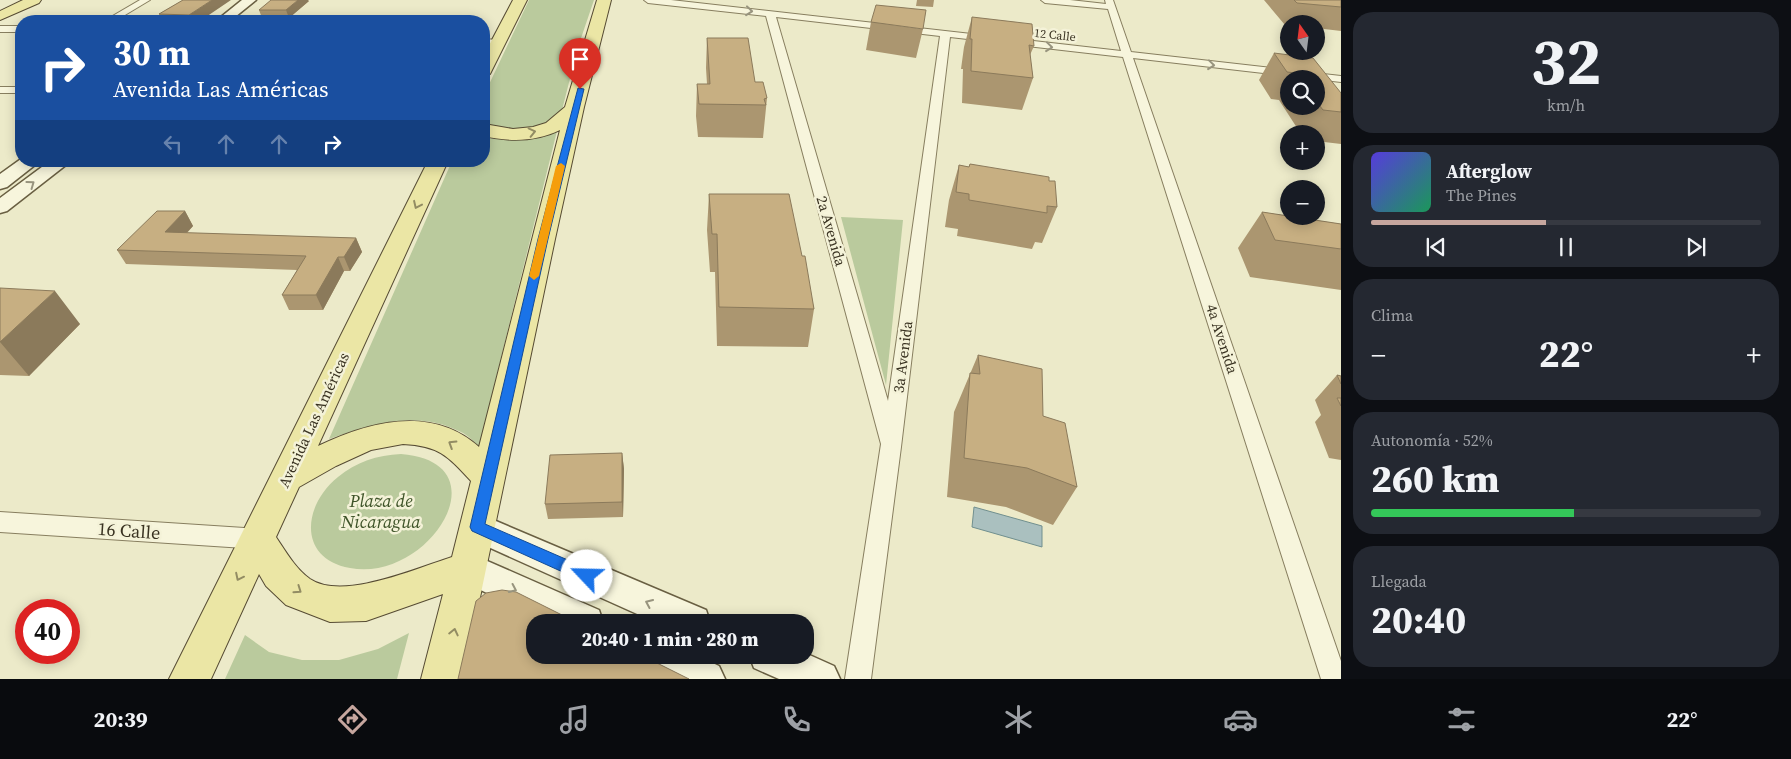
<!DOCTYPE html>
<html lang="es">
<meta charset="utf-8">
<style>
:root{--surface:#171b24;--page:#242831;--text:#f1f3f6;--muted:#9ea1a6;--line:#363941;--accent:#c6a69e}
body{margin:0;font-family:"Source Serif 4",serif;background:var(--page);color:var(--text);height:100vh;display:flex;flex-direction:column;font-size:19px;white-space:nowrap}
*{box-sizing:border-box;margin:0}
p{font-size:16px;color:var(--muted)}
.icon{flex:none;width:28px;height:28px;fill:none;stroke:currentColor;stroke-width:2;stroke-linecap:round;stroke-linejoin:round}
.map{position:relative;flex:1;overflow:hidden}
.side{display:flex;flex-direction:column;gap:12px;padding:12px;background:#0d0f14;width:450px}
.side>*{flex:none}
.hud{position:absolute;left:15px;top:15px;width:475px;height:152px;border-radius:20px;box-shadow:0 2px 12px #0003;background:#1a4fa0;color:#fff;overflow:hidden}
.needle{width:32px;rotate:346deg}
.fabs{position:absolute;left:1280px;top:15px;display:grid;gap:10px}
.fabs a{display:grid;place-items:center;width:45px;height:45px;border-radius:50%;background:var(--surface);box-shadow:0 2px 12px #0003;font-size:25px}
.speed{position:absolute;left:15px;top:599px;display:flex;gap:10px;font-size:25px;font-weight:700;text-align:center}
.speed>*{display:grid;place-content:center;width:65px;height:65px;border-radius:50%;background:var(--surface);box-shadow:0 2px 12px #0003;line-height:1}
.speed .limit{border:8px solid #d22;background:#fff;color:#111}
.pin{position:absolute;display:grid;place-items:center;width:42px;height:42px;color:#fff;margin:-51px -21px;border-radius:50% 50% 50% 0;rotate:-45deg;box-shadow:0 0 5px #0007}
.pin .icon{rotate:45deg}
.me{position:absolute;width:55px;margin:-28px;rotate:294deg;stroke-linejoin:round;filter:drop-shadow(0 0 4px #0008)}
.turn{display:flex;align-items:center;gap:18px;height:105px;padding:0 15px;font-size:22px}
.turn .icon{width:65px;height:65px;stroke-width:2.5}
.turn b{display:block;font-size:35px;line-height:42px}
.lanes{display:flex;align-items:center;height:48px;padding:0 15px;background:#0003;justify-content:center;gap:25px;direction:ltr}
.lanes .off{opacity:.35}
.big{font-size:38px;font-weight:800;line-height:1.1}
.side .widget{flex:1;display:flex;flex-direction:column;justify-content:center;gap:8px;min-width:0;padding:0 18px;border-radius:20px;background:var(--page)}
.side .dial{align-items:center;gap:0}
.dial b{font-size:65px;line-height:1}
.song{display:flex;align-items:center;gap:15px}
.cover{width:60px;height:60px;border-radius:8px;background:linear-gradient(135deg,hsl(250 70% 55%),hsl(150 70% 35%))}
.played{height:5px;border-radius:2px;background:linear-gradient(90deg,var(--accent) 45%,var(--line) 45%)}
.keys{display:flex;justify-content:space-around;direction:ltr}
.heat{display:flex;justify-content:space-between;align-items:center;font-size:28px;direction:ltr}
.charge{height:8px;border-radius:4px;background:linear-gradient(90deg,#34c759 52%,var(--line) 0)}
.trip{position:absolute;left:526px;top:614px;width:288px;height:50px;border-radius:20px;background:var(--surface);box-shadow:0 2px 12px #0003;font-weight:800;line-height:50px;text-align:center}
.menu{display:flex;height:80px;justify-content:space-around;align-items:center;background:#090b0e;color:var(--muted)}
.menu .icon{width:35px;height:35px}
.menu .active{color:var(--accent)}
.menu b{font-size:22px;color:var(--text)}
main{display:flex;flex:1;min-height:0}
.map>svg:first-child{display:block}
.green{fill:#baca9d}
.water{fill:#aac0bf;stroke:#708f8e}
.lines{fill:none;stroke-linecap:round;stroke-linejoin:round}
.street-casing{stroke:#877e5f;stroke-width:2}
.secondary-casing{stroke:#695f42;stroke-width:3}
.primary-casing{stroke:#564b33;stroke-width:2}
.street{fill:#f7f5dc;fill-rule:evenodd}
.secondary{fill:#f7f5dc;fill-rule:evenodd}
.primary{fill:#ebe6a5;fill-rule:evenodd}
.wall{fill:#ab9670;fill-rule:evenodd}
.shaded-wall{fill:#8b7a5b}
.building{fill:#c7af82;stroke:#8b7a5b}
.oneway{stroke:#98947e}
.oneway2{stroke:#928c63}
.route{fill:#1a73e8;stroke:#114b97}
.slow{fill:#f59e0b}
.labels{text-anchor:middle;stroke-width:5;stroke-linejoin:round;paint-order:stroke}
.far-street-label{font-size:12px;fill:#393221;stroke:#f4f2d8}
.street-label{font-size:15px;fill:#393221;stroke:#f4f2d8}
.near-park-label{font-size:18px;font-style:italic;fill:#3f5429;stroke:#f4f2d8}
.near-street-label{font-size:18px;fill:#393221;stroke:#f4f2d8}
</style>
<main>
<div class="map">
<svg width="1341" height="679" viewBox="0 0 1341 679">
<rect width="100%" height="100%" fill="#eceac9"/>
<!-- green -->
<path class="green" d="M529,0H594L578,47L560,118L522,132L484,128V95Z
M558,127L479,447C474,442 468,435 461,432C417,409 372,424 329,439L452,161H484V133Z
M841,217L903,220L886,385Z
M401,454C505,462 429,583 350,568C297,558 303,505 338,477C356,462 377,455 401,454Z
M409,633L397,679H225L245,635L269,652L302,660H339L378,649Z"/>
<!-- water -->
<path class="water" d="M974,507L1042,526V547L972,527Z"/>
<g class="lines">
<!-- street casing -->
<g class="street-casing">
<path id="street" d="M140,0H150L115,21H104Z
M644,0H671L1121,51L1108,9L1045,3L1041,0H1070L1106,4L1105,0H1113L1131,52L1341,76V82L1133,58L1341,661V679H1321L1123,57L950,37L901,447L871,679H845L881,444L766,16L648,3ZM776,17L940,36L888,401Z
M0,26H21V32H0Z
M484,39L498,40L503,43L498,46L484,45Z
M0,87H21V93H0Z
M0,512L258,529L266,532L269,539L266,546L258,549L0,532Z"/>
</g>
<!-- secondary casing -->
<g class="secondary-casing">
<path id="secondary" d="M242,0H256L230,21H216Z
M21,159V161H40L7,187L0,189V174Z
M50,161H71L7,211L0,213V198Z
M477,513L706,610L710,622H655L466,537L461,527L466,517Z
M469,553L599,610L603,622H549L457,579L452,568L457,557Z
M805,653L834,666L840,679H779L754,668L749,655H805Z
M637,655H696L719,666L725,679H665L642,668Z"/>
</g>
<!-- primary casing -->
<g class="primary-casing">
<path id="primary" d="M23,0H41L39,3L0,20V11Z
M513,0H527L490,74L484,75V55Z
M597,0H611L584,107L555,239L463,679H421L443,594L366,621L330,622L286,605L266,586L259,574L211,679H169L428,161H448L318,446C370,421 432,405 479,447L560,130C535,142 510,142 484,136V124L513,129L533,127L546,123L565,107ZM403,444C439,446 447,455 471,481L452,557C417,568 343,601 310,579C295,568 286,552 276,537L299,487L336,466L371,450Z"/>
</g>
<!-- street -->
<use href="#street" class="street"/>
<!-- secondary -->
<use href="#secondary" class="secondary"/>
<!-- primary -->
<use href="#primary" class="primary"/>
</g>
<!-- wall -->
<path class="wall" d="M183,0L200,21H162L159,14Z
M917,0H934L933,7L916,6Z
M1264,0H1341V31L1316,28V24H1289V26L1285,25Z
M309,1L289,18H262L259,10Z
M972,17L1034,46L1030,55L1033,78L1022,110L962,103L963,69H961L964,47Z
M871,22L923,29L916,58L866,50Z
M707,38L755,82L767,98L763,138L698,137L696,116L697,84H707L706,68Z
M1274,53L1341,93V144L1316,141V134H1301L1279,100L1271,99L1259,80ZM1289,79H1316V106H1289Z
M970,164L1049,181L1057,207L1042,243L1035,242L1032,249L957,236L958,229L945,227L949,200L959,165L969,167Z
M709,194L802,256L814,309L808,347L717,346L715,272H710L707,230Z
M185,211L193,226L187,233L356,238L362,252L350,271H344L323,310H289L282,295L297,270L126,264L117,250Z
M1262,212L1341,224V290L1250,277L1238,248Z
M0,288L80,324L29,376L0,375Z
M978,355L1043,416L1077,487L1053,525L1006,507L947,497L954,412Z
M1337,375L1341,376V460L1329,458L1315,422L1321,415L1315,400Z
M622,453L624,469L623,517L548,519L545,504Z"/>
<!-- shaded-wall -->
<path class="shaded-wall" d="M212,0H231L200,21H192L189,15Z
M298,0H308L309,1L289,18L286,10Z
M185,211L193,226L174,246L165,232Z
M356,238L362,252L350,271L344,257Z
M338,257L344,271L323,310L316,295Z
M55,291L80,324L29,376L0,342Z
M622,453L624,469L623,517L622,502Z"/>
<!-- building -->
<path class="building" d="M183,0H212L189,15L159,14Z
M271,0H298L286,10H259Z
M1294,0H1341V7L1297,3Z
M876,5L926,10L923,29L871,22Z
M972,17L1032,24L1034,46L1029,45L1033,78L971,71L972,39H970Z
M707,38H748L755,82H763L767,98L764,99L766,105L699,104L697,84H710Z
M1274,53L1313,58L1341,93V112L1323,110L1316,101V79H1300L1296,73L1287,72Z
M970,164L1049,177V181H1055L1057,207L1047,206V213L969,200V194L956,192L959,165L969,167Z
M709,194H789L802,256H805L814,309L719,307L717,234H712Z
M157,211H185L165,232L356,238L344,257H338L316,295H282L306,256L117,250Z
M1262,212L1341,224V249L1275,240Z
M0,288L55,291L0,342Z
M978,355L1042,369L1043,416L1065,423L1077,487L1027,468L964,458L970,373L980,374Z
M1337,375L1341,376V384Z
M1337,398H1341V406Z
M622,453V502L545,504L550,455Z
M502,590L516,592L576,622H535V655H641L689,679H458L476,601L486,593Z"/>
<!-- one-way arrows -->
<defs><path id="oneway-chevron" d="M-2-3.5L2.5 0L-2 3.5" fill="none" stroke-width="1.6" stroke-linecap="round" stroke-linejoin="round" transform="scale(1.25)"/></defs>
<g class="oneway">
<use href="#oneway-chevron" transform="translate(749 11) rotate(6)"/>
<use href="#oneway-chevron" transform="translate(1049 47) rotate(6)"/>
<use href="#oneway-chevron" transform="translate(1211 65) rotate(6)"/>
<use href="#oneway-chevron" transform="translate(31 184) rotate(-36)"/>
<use href="#oneway-chevron" transform="translate(513 589) rotate(25)"/>
<use href="#oneway-chevron" transform="translate(649 603) rotate(-156)"/>
</g>
<g class="oneway2">
<use href="#oneway-chevron" transform="translate(532 132) rotate(-13)"/>
<use href="#oneway-chevron" transform="translate(417 205) rotate(115)"/>
<use href="#oneway-chevron" transform="translate(452 444) rotate(-148)"/>
<use href="#oneway-chevron" transform="translate(239 577) rotate(116)"/>
<use href="#oneway-chevron" transform="translate(298 590) rotate(35)"/>
<use href="#oneway-chevron" transform="translate(454 632) rotate(-77)"/>
</g>
<!-- route -->
<path class="route" d="M578,88L584,89L548,239L485,524L593,571L595,576L593,580L587,583L472,531L470,527L538,239Z"/>
<!-- slow -->
<path class="slow" d="M561,163L565,166L539,276L534,280L529,276L556,166Z"/>
<g class="labels">
<!-- far-street labels -->
<g class="far-street-label">
<text transform="translate(1055 35) rotate(6)" y="4">12 Calle</text>
</g>
<!-- street labels -->
<g class="street-label">
<text transform="translate(831 231) rotate(74)" y="5">2a Avenida</text>
<text transform="translate(1222 339) rotate(72)" y="5">4a Avenida</text>
<text transform="translate(903 357) rotate(-83)" y="5">3a Avenida</text>
<text transform="translate(314 420) rotate(-65)" y="5">Avenida Las Américas</text>
</g>
<!-- near-park labels -->
<g class="near-park-label">
<text x="381" y="507">Plaza de<tspan x="381" dy="21">Nicaragua</tspan></text>
</g>
<!-- near-street labels -->
<g class="near-street-label">
<text transform="translate(129 531) rotate(4)" y="6">16 Calle</text>
</g>
</g>
</svg>
<div class="fabs">
<a><svg class="needle" viewBox="-14 -14 28 28"><path d="M0-13l5 13h-10z" fill="#e53935"/><path d="M0 13l5-13h-10z" fill="#9ea1a6"/></svg></a>
<a><svg class="icon" aria-label="search" viewBox="0 0 24 24"><circle cx="10" cy="10" r="6"/><path d="M15 15l6 6"/></svg></a>
<a>+</a>
<a>−</a>
</div>
<div class="speed"><div class="limit">40</div></div>
<div class="pin" style="left:580px;top:89px;background:#d93025"><svg class="icon" aria-label="arrive" viewBox="0 0 24 24"><path d="M6 21V4h12l-3 4 3 4H6"/></svg></div>
<svg class="me" style="left:587px;top:576px" viewBox="-20 -20 40 40"><circle r="19" fill="#fff"/><path d="M0-13L10 11 0 6-10 11z" fill="#1a73e8"/></svg>
<div class="trip">20:40 · 1 min · 280 m</div>
<div class="hud">
<div class="turn"><svg class="icon" aria-label="right" viewBox="0 0 24 24"><path d="M7 20v-9h11M14 6l5 5-5 5"/></svg><div><b>30 m</b>Avenida Las Américas</div></div>
<div class="lanes"><svg class="icon off" aria-label="left" viewBox="0 0 24 24"><path d="M17 20v-9H6M10 6l-5 5 5 5"/></svg><svg class="icon off" aria-label="ahead" viewBox="0 0 24 24"><path d="M12 20V5M6 11l6-6 6 6"/></svg><svg class="icon off" aria-label="ahead" viewBox="0 0 24 24"><path d="M12 20V5M6 11l6-6 6 6"/></svg><svg class="icon" aria-label="right" viewBox="0 0 24 24"><path d="M7 20v-9h11M14 6l5 5-5 5"/></svg></div>
</div>
</div>
<section class="side">
<div class="widget dial"><b>32</b><p>km/h</p></div>
<div class="widget">
<div class="song"><i class="cover"></i><div><b>Afterglow</b><p>The Pines</p></div></div>
<div class="played"></div>
<div class="keys"><svg class="icon" aria-label="previous" viewBox="0 0 24 24"><path d="M18 5L8 12l10 7zM5 5v14"/></svg><svg class="icon" aria-label="pause" viewBox="0 0 24 24"><path d="M8 5v14M16 5v14"/></svg><svg class="icon" aria-label="next" viewBox="0 0 24 24"><path d="M6 5l10 7-10 7zM19 5v14"/></svg></div>
</div>
<div class="widget"><p>Clima</p>
<div class="heat"><a>−</a><b class="big">22°</b><a>+</a></div>
</div>
<div class="widget"><p>Autonomía · 52%</p><b class="big">260 km</b><div class="charge"></div></div>
<div class="widget"><p>Llegada</p><b class="big">20:40</b></div>
</section>
</main>
<nav class="menu">
<b>20:39</b>
<svg class="icon active" aria-label="directions" viewBox="0 0 24 24"><path d="M12 3l9 9-9 9-9-9zM9 14v-3h6M13 9l2 2-2 2"/></svg>
<svg class="icon" aria-label="music" viewBox="0 0 24 24"><path d="M9 18V5l10-2v13"/><circle cx="6" cy="18" r="3"/><circle cx="16" cy="16" r="3"/></svg>
<svg class="icon" aria-label="phone" viewBox="0 0 24 24"><path d="M5 4h4l2 5-3 2q2 4 5 5l2-3 5 2v4C11 20 4 13 5 4z"/></svg>
<svg class="icon" aria-label="climate" viewBox="0 0 24 24"><path d="M12 3v18M4 7l16 10M4 17L20 7"/></svg>
<svg class="icon" aria-label="car" viewBox="0 0 24 24"><path d="M5 17H2v-5l4-1 3-4h7l3 4 3 1v5h-3M9 17h6M6 11h13"/><circle cx="7" cy="17" r="2"/><circle cx="17" cy="17" r="2"/></svg>
<svg class="icon" aria-label="filters" viewBox="0 0 24 24"><path d="M4 7h16M4 17h16"/><circle cx="9" cy="7" r="2"/><circle cx="15" cy="17" r="2"/></svg>
<b>22°</b>
</nav>
